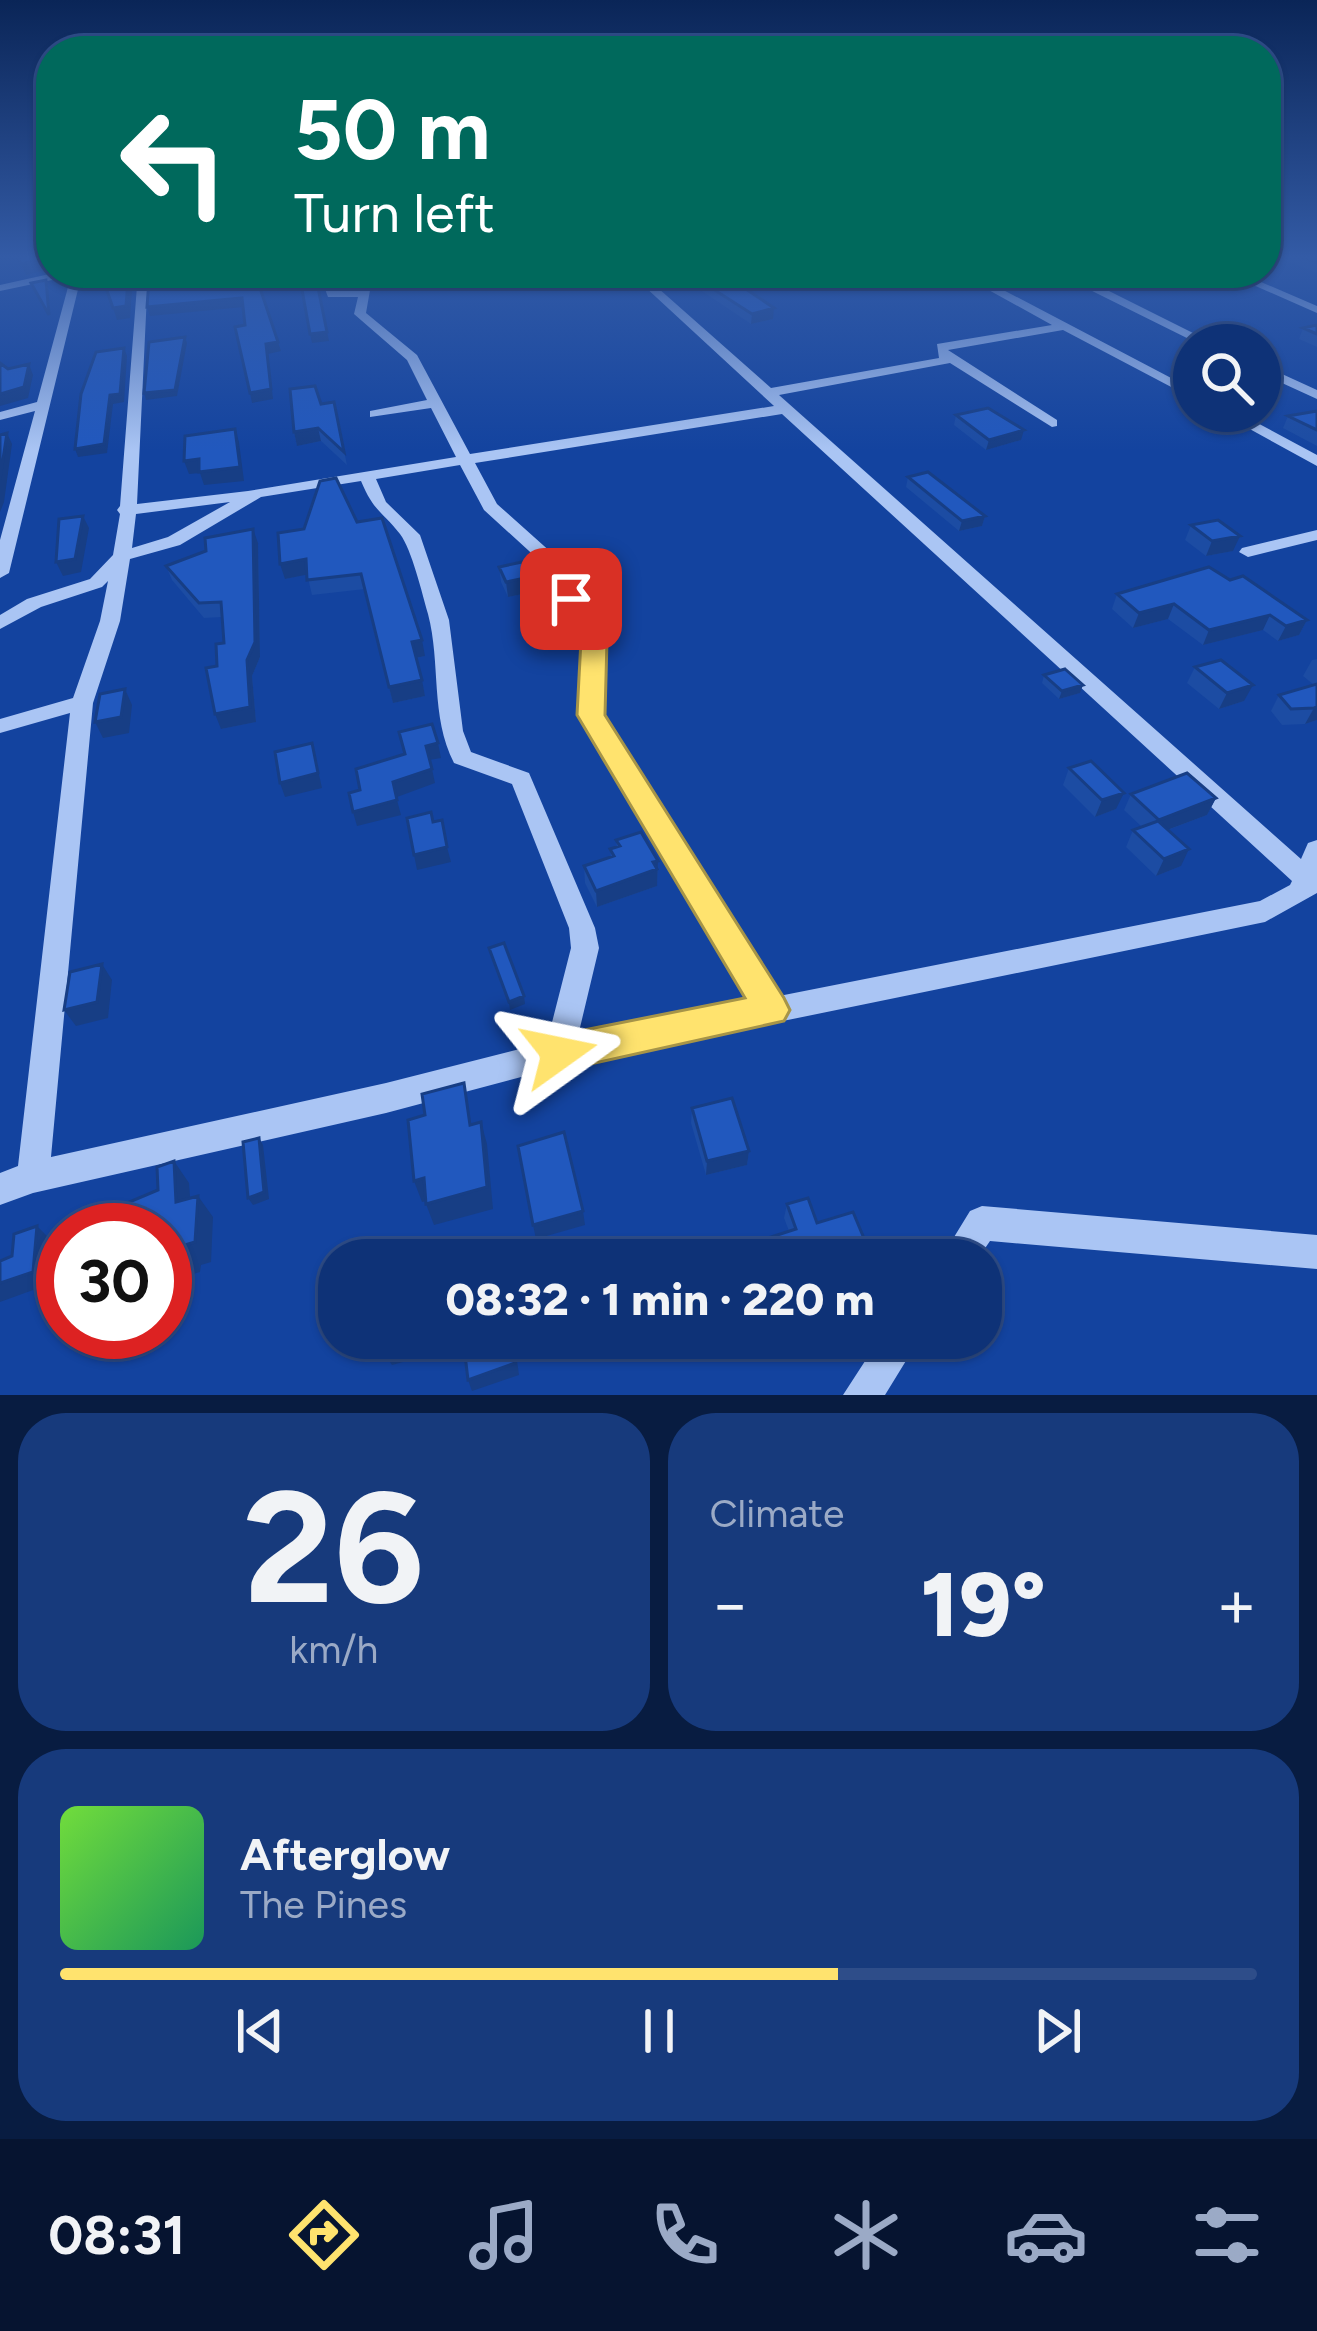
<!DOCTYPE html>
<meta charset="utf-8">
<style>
:root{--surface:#0e3277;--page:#173a7c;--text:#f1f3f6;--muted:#9baac6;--line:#2e4d89;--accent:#ffe36e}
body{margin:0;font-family:Figtree,sans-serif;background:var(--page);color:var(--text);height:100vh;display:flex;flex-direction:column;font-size:45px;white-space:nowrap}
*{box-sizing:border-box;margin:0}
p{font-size:39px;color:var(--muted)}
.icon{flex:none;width:66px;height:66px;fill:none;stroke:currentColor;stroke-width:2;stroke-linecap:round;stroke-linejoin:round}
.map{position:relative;height:1395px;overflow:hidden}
.drawer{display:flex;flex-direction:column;gap:18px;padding:18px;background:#081c41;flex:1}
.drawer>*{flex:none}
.top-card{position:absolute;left:36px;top:36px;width:1245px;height:252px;border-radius:48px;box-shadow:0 3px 9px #0004,0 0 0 3px var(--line);background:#00695c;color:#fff;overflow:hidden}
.fabs{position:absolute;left:1173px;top:324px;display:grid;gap:24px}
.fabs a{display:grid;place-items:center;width:108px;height:108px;border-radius:50%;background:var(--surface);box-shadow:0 3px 9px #0004,0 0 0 3px var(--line);font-size:60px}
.speed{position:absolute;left:36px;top:1203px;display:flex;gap:24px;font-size:60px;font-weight:700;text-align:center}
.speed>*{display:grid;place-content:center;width:156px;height:156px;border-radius:50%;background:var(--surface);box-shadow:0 3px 9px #0004,0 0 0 3px var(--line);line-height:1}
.speed .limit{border:18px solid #d22;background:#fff;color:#111}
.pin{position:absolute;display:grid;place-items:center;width:102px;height:102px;color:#fff;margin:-51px;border-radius:24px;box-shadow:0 6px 18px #0006}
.me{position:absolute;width:132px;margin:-66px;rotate:78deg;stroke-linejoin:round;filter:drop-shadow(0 0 9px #0008)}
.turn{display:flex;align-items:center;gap:42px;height:252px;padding:0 60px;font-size:54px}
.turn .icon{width:156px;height:156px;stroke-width:2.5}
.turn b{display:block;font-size:84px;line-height:102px}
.big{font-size:90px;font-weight:800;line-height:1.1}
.drawer .card{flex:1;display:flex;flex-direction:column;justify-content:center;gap:18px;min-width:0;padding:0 42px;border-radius:48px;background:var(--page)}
.drawer .dial{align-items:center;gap:0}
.dial b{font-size:156px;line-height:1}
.song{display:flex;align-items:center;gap:36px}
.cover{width:144px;height:144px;border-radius:18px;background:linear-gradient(135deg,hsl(100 70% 55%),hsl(150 70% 35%))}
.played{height:12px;border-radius:6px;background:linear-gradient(90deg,var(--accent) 65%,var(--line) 65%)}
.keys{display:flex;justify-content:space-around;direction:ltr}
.heat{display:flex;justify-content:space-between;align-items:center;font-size:66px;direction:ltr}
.drawer .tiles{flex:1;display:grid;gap:18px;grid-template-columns:1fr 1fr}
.card:last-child{grid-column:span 2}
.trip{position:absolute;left:318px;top:1239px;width:684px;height:120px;border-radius:48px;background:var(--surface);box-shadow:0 3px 9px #0004,0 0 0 3px var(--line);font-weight:800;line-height:120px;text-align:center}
.menu{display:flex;height:192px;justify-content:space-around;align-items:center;background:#061430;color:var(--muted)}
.menu .icon{width:84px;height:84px}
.menu .active{color:var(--accent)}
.menu b{font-size:54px;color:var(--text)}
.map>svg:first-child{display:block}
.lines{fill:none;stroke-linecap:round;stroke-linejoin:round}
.minor{fill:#aac5f4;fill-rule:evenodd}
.wall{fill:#1c4ca3}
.shaded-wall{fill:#173e85}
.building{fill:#2158be;stroke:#173e85;stroke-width:3}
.route{fill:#ffe36e;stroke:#a69448;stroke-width:3}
</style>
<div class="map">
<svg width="1317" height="1395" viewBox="0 0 1317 1395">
<rect width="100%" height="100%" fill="#13439f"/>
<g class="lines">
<!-- minor -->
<path class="minor" d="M54,273H82L9,573L0,578V540L35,411L0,420V412L37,402L71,276L0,291V285Z
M138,273H148L137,504L248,491L456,457L431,408L370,417V411L427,400L407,360L354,314L358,297H328L322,281L325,273L335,274L332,281L336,291L359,290L363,273H373L366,313L417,355L470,454L774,406L630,273H641L771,388L939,358L937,344L1052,325L958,273H971L1194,390V399L1063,330L948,350L1057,420V426L1052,427L950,363L779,395L1301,859L1308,843L1317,840V893L1265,922L559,1067L386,1113L33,1193L0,1205V1173L18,1166L70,713L0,733V719L73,698L100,621L108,581L102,587L41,607L0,629V615L27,599L90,579L113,555L120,514L117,510L120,506ZM782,414L1292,881L1290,885L1260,901L779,996L602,715L604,640L553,554L497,504L475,463ZM460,465L484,510L540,561L584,640L580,715L751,1001L578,1036L599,948L595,928L529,773L471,752L463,731L449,620L420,535L386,502L376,479ZM361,481C374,512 382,511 400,534C412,550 422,593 428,614C441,663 430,716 454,763L512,784L569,928L571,948L547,1042L386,1083L51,1157L93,703L120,621L130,559L180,545L261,497ZM230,502L168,537L132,548L136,514Z
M1075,273H1085L1087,280L1217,345H1201L1078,284Z
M1226,273H1240L1317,306V313Z
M1260,364L1317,390V399L1260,373Z
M1217,411H1235L1317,455V466Z
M1317,530V540L1248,557L1239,552L1242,548Z
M982,1206L1317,1235V1269L990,1241L977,1260H940L970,1211Z
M880,1338H920L885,1395H843Z"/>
</g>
<!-- wall -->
<path class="wall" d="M1272,255H1317V273Z
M675,273H722L773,319L751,324Z
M985,273H1042L1040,280L1009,284Z
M1317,325V347L1299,339L1303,328Z
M334,402L347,465L321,441L297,446L294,432L321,404Z
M1317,411V446L1283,428L1288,416Z
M956,415L1021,440L986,450L954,425Z
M908,477L985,516L982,526L959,531L906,487Z
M320,481L425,656L416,658L425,696L393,703L365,589L312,595L307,574L285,579L304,529Z
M1191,525L1233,551L1206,556L1185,540Z
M258,543L260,657L252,676L256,722L221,729L217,666L224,643L222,617L204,618L172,580L166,566Z
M499,567L532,592L508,597L501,582Z
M1230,580L1307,620L1299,635L1278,641L1263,630L1203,645L1168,619L1133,628L1112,609L1117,594Z
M1317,659V720L1305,724L1282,725L1271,711L1279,695L1314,685L1303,676L1312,660Z
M1195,667L1244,701L1219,709L1187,683Z
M1044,675L1080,693L1059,699L1042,683Z
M1069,768L1116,809L1095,817L1063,785Z
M1131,794L1216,798L1207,815L1168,830L1181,866L1156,876L1126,847L1133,830L1142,827L1124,810Z
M616,840L658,861L657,886L597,907L585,883L584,866L611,857L610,849L617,847Z
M692,1108L749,1151L747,1165L706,1175L691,1123Z
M787,1204L817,1223L866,1243L890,1260H772L768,1250L771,1237L789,1231L784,1218Z"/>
<!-- shaded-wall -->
<path class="shaded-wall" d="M44,255L46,270L26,275L21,264Z
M315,273L329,341L312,343L310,334Z
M921,273H948L921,277Z
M1022,273H1042L1040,280L1009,284L1011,274Z
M128,280L132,291L130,318L117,320L113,308Z
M242,298L244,307L150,316L147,307Z
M774,308L773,319L751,324L752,314Z
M185,337L187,343L177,396L146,400L144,393Z
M278,342L281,351L268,354L273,399L252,403L250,393L266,344Z
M124,348L127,356L124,402L113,404L107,453L78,457L75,449L110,395Z
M29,364L33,375L28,398L0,406V394Z
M318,428L321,441L297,446L294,432Z
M235,429L239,442L244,481L204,485L200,473L189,474L184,461Z
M1024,430L1021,440L986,450L989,440Z
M7,433L12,444L4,502L0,512V479Z
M83,516L89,528L81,572L63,576L56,562Z
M985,516L982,526L959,531L962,521Z
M253,529L258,543L260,657L252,676L256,722L221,729L215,714L247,660Z
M1240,536L1233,551L1206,556L1212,541Z
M306,559L310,574L285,579L280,564Z
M530,577L532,592L508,597L506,582Z
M1174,604L1168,619L1133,628L1139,613Z
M1270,615L1263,630L1203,645L1209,630Z
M1307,620L1299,635L1278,641L1286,626Z
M422,640L425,656L415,658L412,642Z
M422,680L425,696L393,703L389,687Z
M1083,685L1080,693L1059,699L1062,691Z
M1253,685L1244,701L1219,709L1227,693Z
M125,689L132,705L129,733L103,738L95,722Z
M1317,707V720L1305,724L1314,708Z
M312,743L322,788L285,797L280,783Z
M438,743L441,758L429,760L426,746Z
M432,769L435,783L397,797L393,782Z
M1124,793L1116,809L1095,817L1102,800Z
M1216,798L1207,815L1151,836L1159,820Z
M397,800L401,815L357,826L353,812Z
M447,847L451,862L417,870L414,855Z
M1189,849L1181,866L1156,876L1164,859Z
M658,861L657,886L597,907L596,891Z
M102,964L112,980L108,1018L76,1026L64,1010Z
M524,996L525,1004L510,1010L509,1002Z
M481,1122L487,1144L493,1209L434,1225L426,1204Z
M259,1138L263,1145L269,1199L253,1205L248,1198Z
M749,1151L747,1165L706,1175L707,1161Z
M174,1161L189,1183L192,1223L176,1202Z
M424,1178L431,1200L422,1202L414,1181Z
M198,1196L213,1217L211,1262L201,1265L200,1272L165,1282V1257Z
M583,1211L585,1225L536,1239L533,1225Z
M37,1226L51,1240L47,1285L0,1302V1283Z
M461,1338H463V1346L392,1365L388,1359Z
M512,1338H514L519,1375L472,1391L468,1380Z"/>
<!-- building -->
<path class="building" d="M17,255H42V259L21,264Z
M1296,255H1317V263Z
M237,273H255L278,342L266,344L271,389L250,393L235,327L245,325L242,298L147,307L149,280L168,279L167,284Z
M294,273H315L327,332L310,334L301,284Z
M688,273H722L774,308L752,314Z
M46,280L49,315L31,283Z
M128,280L126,306L113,308L104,282Z
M1317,325V334L1303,328Z
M185,337L175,390L144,393L149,342Z
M124,348L120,394L110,395L104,444L75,449L81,394L96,352Z
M0,363L8,369L29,364L24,387L0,394Z
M315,386L321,404L334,402L344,452L318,428L294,432L290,389Z
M988,408L1024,430L989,440L956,415Z
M1317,411V430L1288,416Z
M235,429L240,467L199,472V459L184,461L185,436Z
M7,433L0,479V435Z
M928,472L985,516L962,521L908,477Z
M336,478L357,522L382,518L422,640L412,642L422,680L389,687L361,574L307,580L306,559L280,564L278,533L304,529L320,481Z
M83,516L75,559L56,562L59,519Z
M1218,520L1240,536L1212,541L1191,525Z
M253,529L255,642L247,660L250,707L215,714L206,668L217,666L216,644L224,643L221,602L199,603L166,566L206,551L205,538Z
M522,562L530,577L506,582L499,567Z
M1209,567L1230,580L1243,576L1307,620L1286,626L1270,615L1209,630L1174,604L1139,613L1117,594Z
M1221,660L1253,685L1227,693L1195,667Z
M1065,669L1083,685L1062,691L1044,675Z
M1317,684V707L1314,708L1291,709L1279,695Z
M125,689L121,717L95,722L100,694Z
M432,724L438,743L426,746L432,769L393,782L397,800L353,812L349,793L360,790L356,769L405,754L399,732Z
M312,743L318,773L280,783L275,752Z
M1091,761L1124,793L1102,800L1069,768Z
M1187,773L1216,798L1159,820L1131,794Z
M431,812L433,822L442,820L447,847L414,855L407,818Z
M1158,821L1189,849L1164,859L1133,830Z
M641,832L658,861L653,862L657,869L596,891L584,866L614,856L610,849L620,846L616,840Z
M504,943L524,996L509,1002L489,948Z
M102,964L97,1002L64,1010L70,972Z
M464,1083L470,1125L481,1122L487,1187L426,1204L424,1178L414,1181L408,1120L425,1115L422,1094Z
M732,1098L749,1151L707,1161L692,1108Z
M564,1132L583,1211L533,1225L518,1146Z
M259,1138L264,1192L248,1198L243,1142Z
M174,1161L176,1202L198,1196L195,1242L185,1245L184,1252L165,1257V1230H89L90,1223L113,1217L115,1208L158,1190L157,1167Z
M808,1198L817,1223L853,1212L866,1243L880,1238L890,1260H779L771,1237L796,1229L787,1204Z
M37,1226L33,1272L0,1283V1261L12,1256L14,1234Z
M550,1243L554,1258L564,1255L565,1260H508V1255Z
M388,1338H461V1340L388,1359Z
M463,1338H512L515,1363L468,1380Z"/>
<!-- sky -->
<linearGradient id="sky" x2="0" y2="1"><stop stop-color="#0a2557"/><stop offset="0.57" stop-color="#335ba6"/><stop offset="1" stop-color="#335ba6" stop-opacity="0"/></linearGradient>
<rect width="1317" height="451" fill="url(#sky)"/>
<!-- route -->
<path class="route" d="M571,592L579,594L607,640L605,715L784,998L790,1010L784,1021L559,1071L545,1065L539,1053L545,1040L559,1035L745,998L577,715L581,640L559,599Z"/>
</svg>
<div class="fabs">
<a><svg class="icon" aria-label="search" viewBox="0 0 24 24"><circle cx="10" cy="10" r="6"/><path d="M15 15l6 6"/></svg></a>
</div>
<div class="speed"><div class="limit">30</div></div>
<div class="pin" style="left:571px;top:599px;background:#d93025"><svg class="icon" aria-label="arrive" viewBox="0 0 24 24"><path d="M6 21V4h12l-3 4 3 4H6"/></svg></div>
<svg class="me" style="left:559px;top:1053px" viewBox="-20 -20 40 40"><path d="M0-17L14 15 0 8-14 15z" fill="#ffe36e" stroke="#fff" stroke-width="4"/></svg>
<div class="trip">08:32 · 1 min · 220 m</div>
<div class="top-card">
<div class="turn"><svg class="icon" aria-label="left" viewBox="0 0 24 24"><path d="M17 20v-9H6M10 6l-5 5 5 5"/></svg><div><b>50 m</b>Turn left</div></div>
</div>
</div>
<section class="drawer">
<div class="tiles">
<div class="card dial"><b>26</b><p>km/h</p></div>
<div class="card"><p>Climate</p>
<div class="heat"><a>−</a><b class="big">19°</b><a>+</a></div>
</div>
<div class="card">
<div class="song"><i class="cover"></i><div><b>Afterglow</b><p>The Pines</p></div></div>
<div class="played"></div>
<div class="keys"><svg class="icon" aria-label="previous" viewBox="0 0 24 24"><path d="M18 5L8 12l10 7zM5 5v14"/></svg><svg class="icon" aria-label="pause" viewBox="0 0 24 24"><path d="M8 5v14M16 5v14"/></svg><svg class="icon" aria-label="next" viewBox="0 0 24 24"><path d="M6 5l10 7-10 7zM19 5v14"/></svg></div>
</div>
</div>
</section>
<nav class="menu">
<b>08:31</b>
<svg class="icon active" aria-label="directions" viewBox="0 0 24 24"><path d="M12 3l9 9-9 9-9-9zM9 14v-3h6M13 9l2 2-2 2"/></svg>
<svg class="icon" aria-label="music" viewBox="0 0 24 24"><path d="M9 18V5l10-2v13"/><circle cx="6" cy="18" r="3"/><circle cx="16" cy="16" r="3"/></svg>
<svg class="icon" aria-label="phone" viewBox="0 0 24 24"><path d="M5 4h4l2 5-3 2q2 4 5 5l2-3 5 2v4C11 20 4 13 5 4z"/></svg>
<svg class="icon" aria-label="climate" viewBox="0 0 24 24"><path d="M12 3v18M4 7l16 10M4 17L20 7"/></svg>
<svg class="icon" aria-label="car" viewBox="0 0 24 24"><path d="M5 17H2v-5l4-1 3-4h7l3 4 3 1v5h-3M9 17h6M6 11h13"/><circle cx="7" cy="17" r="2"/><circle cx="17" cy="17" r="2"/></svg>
<svg class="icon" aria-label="filters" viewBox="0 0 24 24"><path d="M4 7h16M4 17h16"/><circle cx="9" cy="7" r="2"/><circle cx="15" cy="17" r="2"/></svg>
</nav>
